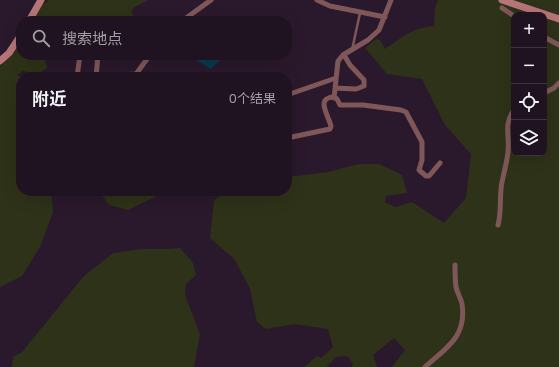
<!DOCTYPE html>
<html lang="zh">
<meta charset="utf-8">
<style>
body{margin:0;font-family:Poppins,"Noto Sans SC",sans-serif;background:#2d202e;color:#f1f3f6}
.controls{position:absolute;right:12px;top:12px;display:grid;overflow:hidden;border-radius:8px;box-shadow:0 4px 16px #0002}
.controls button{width:36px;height:36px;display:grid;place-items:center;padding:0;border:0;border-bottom:1px solid #3d323f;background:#201321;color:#f1f3f6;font:20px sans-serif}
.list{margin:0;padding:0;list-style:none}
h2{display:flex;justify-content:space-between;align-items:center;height:52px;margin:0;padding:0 16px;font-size:17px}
h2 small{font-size:13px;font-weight:400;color:#a29ea5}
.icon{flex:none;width:22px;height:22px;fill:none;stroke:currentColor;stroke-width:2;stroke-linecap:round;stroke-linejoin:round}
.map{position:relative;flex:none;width:559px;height:367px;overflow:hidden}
.search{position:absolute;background:#201321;box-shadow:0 4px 16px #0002;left:16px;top:16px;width:276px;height:44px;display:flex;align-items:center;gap:10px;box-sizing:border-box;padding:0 14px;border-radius:16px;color:#a29ea5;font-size:15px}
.panel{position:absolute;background:#201321;box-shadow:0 4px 16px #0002;left:16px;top:72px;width:276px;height:124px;border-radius:16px}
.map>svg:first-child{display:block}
.green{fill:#2d3218;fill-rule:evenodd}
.water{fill:#0a394f}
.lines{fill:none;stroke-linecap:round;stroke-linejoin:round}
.lane{stroke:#805758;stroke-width:2.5}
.street{stroke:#805758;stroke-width:5}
.secondary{stroke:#b67577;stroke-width:7}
</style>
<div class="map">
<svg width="559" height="367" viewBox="0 0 559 367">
<rect width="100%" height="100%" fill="#2a192c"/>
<path class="green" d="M49,0H148L135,7L131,11L137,21H32L42,5Z
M438,0H559V367H392L405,350L394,338L373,355L377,367H352L353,364L347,356L336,357L327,367H304L317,356L321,358L333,347L328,329L294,324L266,329L257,322L250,289L235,260L210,238L214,200L228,191H287V177L328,172L358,164H379L402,175L407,193L386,196L385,202L395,207L412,202L444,223L466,198L471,154L445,125L422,79L387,74L365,48L376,39L380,40L385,49C403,37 411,28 434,26L435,8ZM514,15H544V153H514Z
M21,41V55H44L47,68L38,74L23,71L17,75L21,77V191H51L53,212L40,247L22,276L0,287V66L14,53Z
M99,191H163L161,194L128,210L109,205Z
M180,248L193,263L196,275L186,284L185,295L200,334L194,367H12L13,357L22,352L83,277L113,253L141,249H167Z"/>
<path class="water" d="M187,55H225L211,69Z"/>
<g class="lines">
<path class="lane" d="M352,50L360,13"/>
<path class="street" d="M317,0L330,6L385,17
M502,8L514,16
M182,21L211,0
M544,37L559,45
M136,74L150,55
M77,77L80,55
M96,77L98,55
M116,77L118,75L136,74L140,77
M335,88L356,89L364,86V80L350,65L344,55
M544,93L554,88L559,83
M287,95L336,78
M334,98L338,61L343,55L368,40L379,30L391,0
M287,138L330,129L331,126C329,119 324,110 324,104C324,98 333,95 337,99C338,101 339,103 340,105H363L401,110L406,112L422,142V160L419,170L426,176H429L440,163
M498,225C502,211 499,196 502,182C504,172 507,162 508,152C510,136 503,125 514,110
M425,367C446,348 467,337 462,304C461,298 457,293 456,287C455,280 455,272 455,265"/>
<path class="secondary" d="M502,0L559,19
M29,21L41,0
M0,61L9,53L21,35"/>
</g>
</svg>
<div class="controls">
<button>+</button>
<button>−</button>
<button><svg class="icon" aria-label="locate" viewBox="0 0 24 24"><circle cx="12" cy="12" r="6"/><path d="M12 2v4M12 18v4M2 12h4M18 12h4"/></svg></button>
<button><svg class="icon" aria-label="layers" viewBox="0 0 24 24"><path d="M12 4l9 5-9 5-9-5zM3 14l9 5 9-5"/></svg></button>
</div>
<div class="search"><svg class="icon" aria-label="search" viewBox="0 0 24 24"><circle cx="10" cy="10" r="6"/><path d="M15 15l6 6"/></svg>搜索地点</div>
<section class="panel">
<h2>附近<small>0个结果</small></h2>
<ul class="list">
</ul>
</section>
</div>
